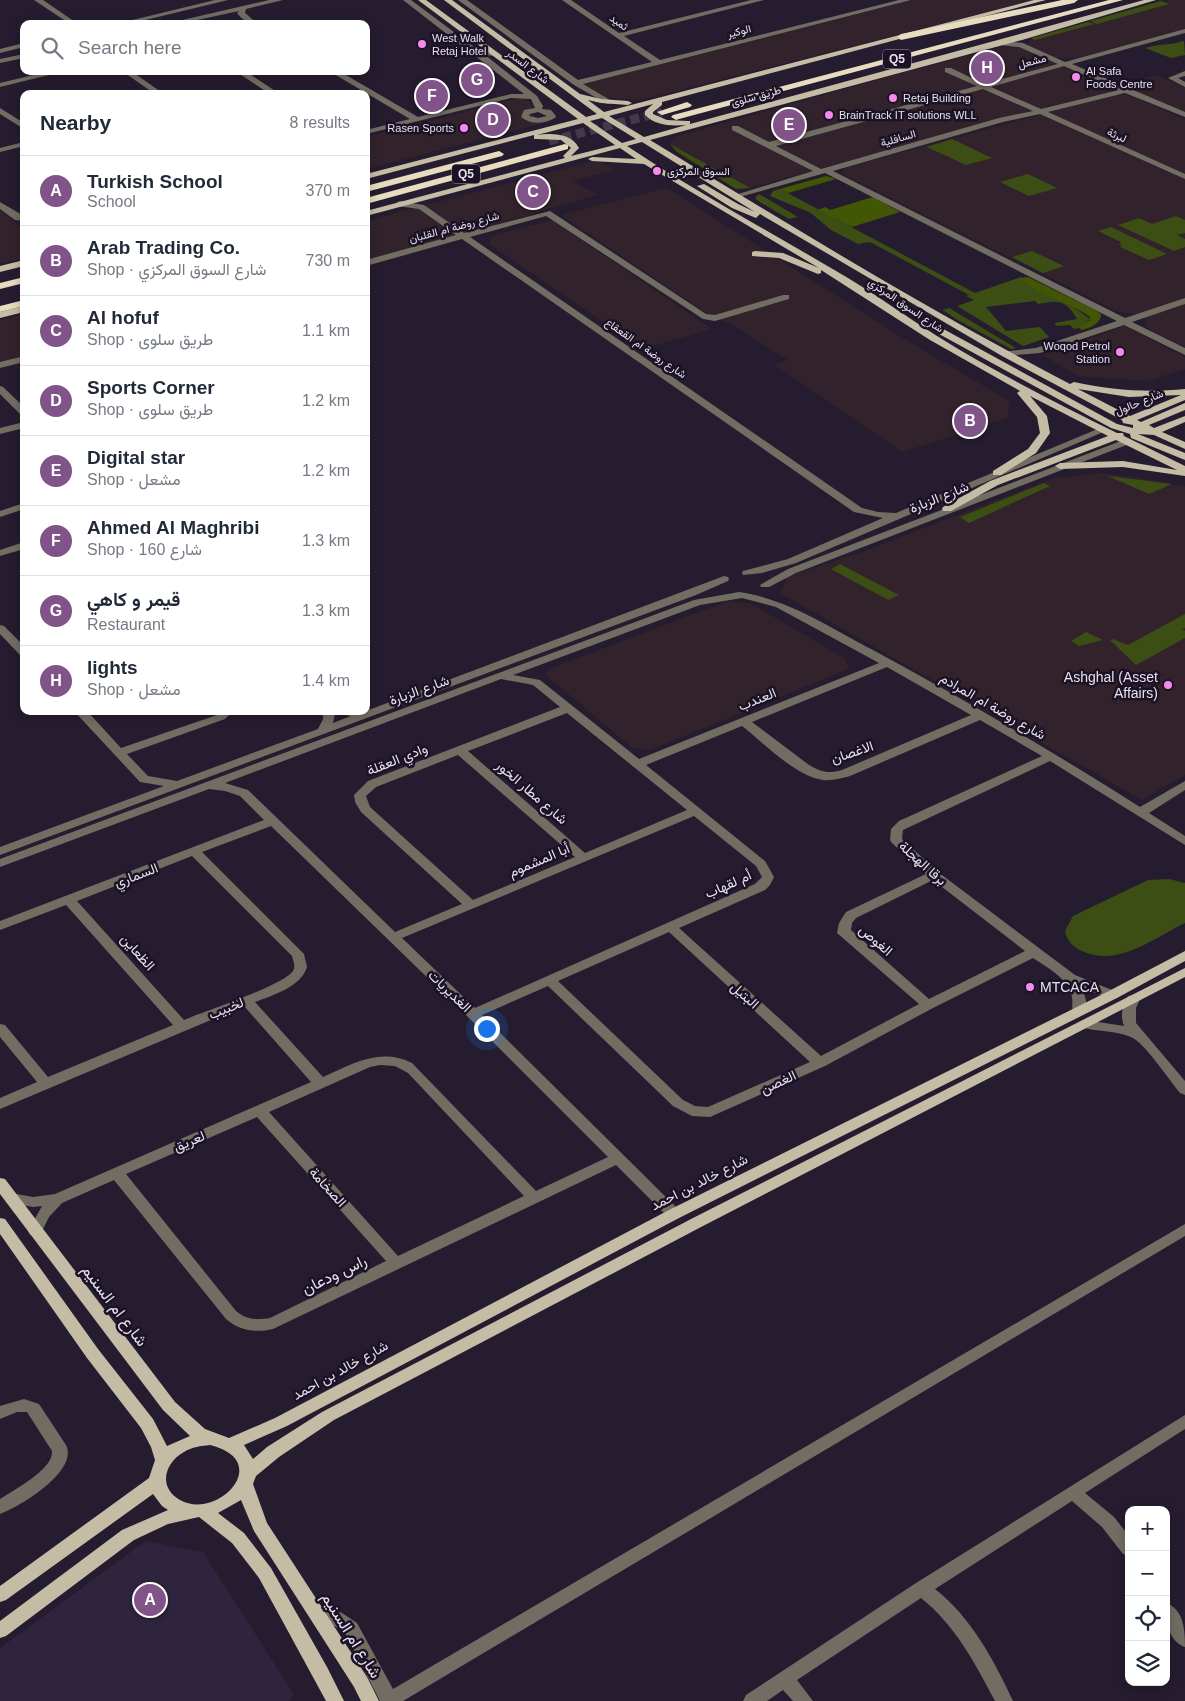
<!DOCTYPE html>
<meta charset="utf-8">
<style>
body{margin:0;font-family:Helvetica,Vazirmatn,sans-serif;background:#f6f6f7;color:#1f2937}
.controls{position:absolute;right:15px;bottom:15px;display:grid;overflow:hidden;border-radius:10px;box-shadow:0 2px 12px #0003}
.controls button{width:45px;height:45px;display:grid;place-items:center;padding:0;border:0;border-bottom:1px solid #e0e1e3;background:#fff;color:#1f2937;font:25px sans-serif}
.you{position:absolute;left:486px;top:1028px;width:18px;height:18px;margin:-12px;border:4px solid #fff;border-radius:50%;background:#1a73e8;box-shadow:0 0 0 8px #1a73e833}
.badge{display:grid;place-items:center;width:32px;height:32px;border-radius:50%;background:#805488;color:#fff;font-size:16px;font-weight:700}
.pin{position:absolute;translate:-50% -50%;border:2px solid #fff;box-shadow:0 1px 5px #0006}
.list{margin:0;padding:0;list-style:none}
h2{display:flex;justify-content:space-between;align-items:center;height:65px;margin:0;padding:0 20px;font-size:21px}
h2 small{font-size:16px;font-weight:400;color:#747a83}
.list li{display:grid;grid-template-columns:32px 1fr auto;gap:15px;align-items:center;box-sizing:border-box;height:70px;padding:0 20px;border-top:1px solid #e0e1e3}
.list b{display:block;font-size:19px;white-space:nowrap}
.list p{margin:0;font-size:16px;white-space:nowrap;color:#747a83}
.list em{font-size:16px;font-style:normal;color:#747a83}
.icon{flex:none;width:28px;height:28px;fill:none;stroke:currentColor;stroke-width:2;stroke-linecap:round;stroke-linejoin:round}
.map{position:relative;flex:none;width:1185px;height:1701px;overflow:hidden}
.search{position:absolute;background:#fff;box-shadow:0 2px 12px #0003;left:20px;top:20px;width:350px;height:55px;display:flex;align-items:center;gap:12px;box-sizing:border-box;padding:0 18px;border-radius:10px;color:#747a83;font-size:19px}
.panel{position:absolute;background:#fff;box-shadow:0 2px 12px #0003;left:20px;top:90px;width:350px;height:625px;border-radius:10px}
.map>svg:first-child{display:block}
.commercial{fill:#32222c}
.built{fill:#2f243d}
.green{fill:#3d4e15}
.forest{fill:#425706}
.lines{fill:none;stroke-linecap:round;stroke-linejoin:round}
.highway-tunnel{stroke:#423a4c;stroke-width:9;stroke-dasharray:9 5;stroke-linecap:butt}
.minor{fill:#726d63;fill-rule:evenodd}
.major{fill:#c5bca6;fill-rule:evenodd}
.highway{fill:#e7dbc0;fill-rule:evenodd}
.poi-dot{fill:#f788ec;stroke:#1b1325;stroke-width:2}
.labels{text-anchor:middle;stroke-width:5;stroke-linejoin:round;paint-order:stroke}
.far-street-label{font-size:11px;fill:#e7e1ef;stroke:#1b1325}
.far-poi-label{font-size:11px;fill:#e7e1ef;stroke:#1b1325;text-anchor:start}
.shield{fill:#1b1325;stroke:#aaa3b2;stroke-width:1}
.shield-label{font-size:12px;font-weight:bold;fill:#e7e1ef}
.street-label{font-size:14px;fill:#e7e1ef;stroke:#1b1325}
.poi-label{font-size:14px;fill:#e7e1ef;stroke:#1b1325;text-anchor:end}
.near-street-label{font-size:16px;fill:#e7e1ef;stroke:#1b1325}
</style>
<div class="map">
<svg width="1185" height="1701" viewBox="0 0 1185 1701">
<rect width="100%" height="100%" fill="#251c2f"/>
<path class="commercial" d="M912,0H1035L641,100L606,98L582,84Z
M1172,0H1185V29L1079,59L1057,58L1027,45L1032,39Z
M1001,47H1020L1121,90L1044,111L1038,109L750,188L670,144L674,137L887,77Z
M1156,75L1185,87V115L1117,86Z
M1113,95H1128L1185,119V303L1143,317L1136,314L1119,312L842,174L844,168Z
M523,97L533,104L529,114L544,123L366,169V137Z
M597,160L615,170L573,181L598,195L366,261V221Z
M667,188L903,338L1009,401L1008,418L902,452L775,365L788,360L734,326L706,313L561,215Z
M0,210L19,225L24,224V258L0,264Z
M552,220L712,329L642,349L489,244L491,236Z
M1185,304V347L1147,328L1144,317Z
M24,314V355L0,362V320Z
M1125,326L1185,357V369L1147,381L1078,376L1042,355Z
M1100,473L1141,478L1185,487V775L1142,800L780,593L787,577L859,553L1051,479Z
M725,602L750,603L846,659L849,669L650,750L632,748L545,674L554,667Z"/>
<path class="built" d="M146,1541L203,1552L293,1693L289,1701H0V1648Z"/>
<path class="green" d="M1161,1L1169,4L1097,24L1090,21Z
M1088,22L1094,24L1035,40L1031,38Z
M1184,41L1185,55L1171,58L1145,48C1158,44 1171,45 1184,41Z
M952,139L992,158L966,165L927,147Z
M670,144L743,184L750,188L736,189L677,152Z
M1028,174L1057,188L1029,196L1000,182Z
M780,189L975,293L1021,277L1072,303H1068L1090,319L1080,328L1074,329L1070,325L1057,326L1054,323L1077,319C1064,296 1055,302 1038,304L1035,301L986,307L1006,331L1040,327L1049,337L1023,346L957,306L974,300L966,296L969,295L870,242L858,244L831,230L811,213L770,196L773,191Z
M759,194L798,217L789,219L758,201L755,198Z
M1176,216L1185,220V233L1177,235L1185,239V247L1174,251L1118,225L1139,218L1152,224Z
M1111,227L1167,254L1149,260L1120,247L1122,246L1119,244L1121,242L1098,231Z
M1032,251L1064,266L1043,273L1012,257Z
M949,308L1016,348L1011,349L956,319L943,310Z
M1108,476L1172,484L1149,494Z
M1044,483L1050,486L969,523L960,517Z
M840,564L899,595L888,600L831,569Z
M1185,614V628L1182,629L1185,631V638L1136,665L1110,640L1113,639L1128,645Z
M1086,632L1103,640L1079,646L1071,641Z
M1169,879L1185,883V923C1154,938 1117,968 1082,951C1073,947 1067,941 1065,931L1073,916L1148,880Z"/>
<path class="forest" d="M826,176L836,179L788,193L780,189Z
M873,197L900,212L852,227L818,210L825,207L830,210Z
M1025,277L1030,278L1095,310L1101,314C1101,324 1090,328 1081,330L1080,327L1090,320V317C1068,301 1041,296 1020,279Z"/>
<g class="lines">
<path class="highway-tunnel" d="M549,141L662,112"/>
<path class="minor" d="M34,0H43L78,24H70Z
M215,0H228L129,24H116Z
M269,0H283L246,9L245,13L258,24C249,24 243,21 237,13L239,11L179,24H165Z
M403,0H411L478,50L496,52V56L485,55L537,96L543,106L542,109L551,110L556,116L555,118C544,124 531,125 521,117L524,110L535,108L531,99L511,98L366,134V130L410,119L329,71H339L418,117L511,94H524ZM538,112L547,116L538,118L529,116L530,114Z
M458,0H467L578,80L652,62L562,0H571L619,33L751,0H764L624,36L660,60L899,0H911L583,84L610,100V104H607L574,85Z
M1185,29V33L1072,64L1185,112V117L1125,93L1048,112L1185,174V179L1040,114L1003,122L833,171L1125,318L1185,298V304L1132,322L1185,348V355L1124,325L1040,353L1002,356V352L1036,348L1117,321L825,173L736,198L732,196L813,171L732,130V126H738L769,142L977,86L945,72V68H951L984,84L1058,64L1019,47L999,45L998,43L1002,41L1023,43L1065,62ZM1064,66L1119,90L1041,109L991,87ZM983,89L1033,111L999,118L821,169L776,146Z
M24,43V47L0,53V49Z
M24,54V58L0,63V59Z
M50,71H65L0,87V83Z
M122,71H131L164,94H155Z
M235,71H245L280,94H270Z
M1185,71V76L1178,78L1185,82V87L1168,78Z
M0,108L24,123V129L0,114Z
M24,142V146L0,152V148Z
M400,201L424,205L464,233L550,211L706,314L715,315L783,295H789V299L715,321L703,319L546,216L470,237L862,508L878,512L896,513L1100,428H1106L1108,430L796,563L762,573L743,575L742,573L743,571L788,559L883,518L854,512L462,239L366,266V260L456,235L419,209L397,206V202Z
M0,202L24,216V221L15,220L0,209Z
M24,356V362L0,368V362Z
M0,386L3,387L24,407V416L21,415L0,394Z
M24,422V428L0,434V428Z
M1126,439L1129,440V444L796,573L769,587H761L760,585L788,569Z
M24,503V509L0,517V511Z
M24,542V549L0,556V550Z
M724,576L728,577L729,579L728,581L696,595L0,855V847L164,786L140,782L74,711H87L121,748L217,715L220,711H233L225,719L127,754L148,776L177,781L318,729L323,719V711H366ZM335,713L351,716L333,723Z
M739,592C788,599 829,627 873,650C964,699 1053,752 1140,807L1185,781V790L1149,813L1185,836V845L1050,761L903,830L902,839L938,872L1075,975L1117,992L1119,995L1117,998H1107L1081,987C1085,995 1089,1005 1084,1013H1074C1071,1008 1073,1003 1072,997C1068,978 1048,968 1033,958L933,1008L825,1066L710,1117L692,1116L673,1106L548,986L482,1015L679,1210L681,1214L679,1218L674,1219L669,1218L616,1165L273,1329C255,1333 240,1331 226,1319L114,1180L62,1203L49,1217L40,1235L35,1236L30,1235L28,1231L42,1206L33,1207L6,1202L4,1198L6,1194L11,1193L33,1197L55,1194L311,1082L244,1006L0,1109V1098L37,1082L0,1037V1024L5,1025L48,1077L173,1025L66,905L0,930V921L264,820L240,796L225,791L209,789L0,867V859L694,600ZM742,598L776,607L879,663L639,759L540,680L513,675L700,605ZM887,667L971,715L842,770C828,774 821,772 809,765L752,722ZM501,679L533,685L560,707L368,781L354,795L355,802L361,812L462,904L395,932L248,790L225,783ZM567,713L687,810L585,853L468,751ZM980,720L1042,756L899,821L891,829L890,840L892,843L926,874L846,912L839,923L837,933L919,1004L821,1056L679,928L765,890L770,885L774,877L765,861L646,765L742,726C764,743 795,776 823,780C832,781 842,778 850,776ZM458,755L575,857L473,900L370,807L366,796L376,787ZM694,816L756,866L762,877L755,884L475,1008L402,938ZM271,826L468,1017L608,1157L536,1191L412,1063C380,1047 352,1064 323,1077L255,1002C273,995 301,987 307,967L304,954L202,852ZM192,856L292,956C293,961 296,966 293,971C284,985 203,1012 184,1020L77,901ZM933,880L1025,951L929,999L851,930L852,923L856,918ZM669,932L810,1062L708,1107L695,1106L683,1100L558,981ZM380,1065L395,1066L408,1073L524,1196L398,1256L269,1112L370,1067ZM257,1117L386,1261L270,1318C256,1320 247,1320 236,1311L126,1174Z
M0,625L4,626L24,646V656L20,655L0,634Z
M1133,995L1138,996L1140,999L1136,1008V1023L1185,1081V1095L1180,1093C1169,1080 1145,1043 1131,1037C1114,1030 1097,1032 1080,1027L1078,1024L1080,1021L1085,1020L1124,1026C1120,1015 1122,1006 1128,996Z
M1185,1224V1236L403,1701H380L345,1633L330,1623L310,1616L307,1611L310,1606L316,1604L342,1613L357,1623L393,1689Z
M24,1399L39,1404L66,1445C79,1471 20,1507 0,1514V1499C14,1490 54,1469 52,1451L27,1412H17L0,1419V1406Z
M1185,1415V1429L1085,1493L1114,1517L1129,1536V1556L1123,1554L1102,1527L1072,1501L935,1589C971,1617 994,1660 1013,1701H995C975,1663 955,1625 921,1598L797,1680L813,1701H793L783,1690L767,1701H743L746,1695L916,1583Z
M1166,1603C1184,1609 1185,1631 1185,1647C1167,1641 1166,1619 1166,1603Z"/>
<path class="major" d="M418,0H426L586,117L597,114L444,0H452L580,94L601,99L628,101L632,103L628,105L601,103L588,100L604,112L1034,0H1046L662,102V105L653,112V114L667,120L687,121H690V124L1144,0H1156L1022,40L650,140C788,224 926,309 1070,384L1074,382C1111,390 1147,393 1185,389V400L1137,420L1141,422L1185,403V410L1149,425L1154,428L1185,416V422L1162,432L1185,442V449L1154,435L1138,434L1185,453V460L1131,438L1130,434L1111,428L919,323V319H925L1117,424L1133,428V425L1123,423L1122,420L1002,356L760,214L756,218L732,208L697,186L704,184L738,204L755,212L642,142L627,146C699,194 774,234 848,278C878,296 907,317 937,336C995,372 1056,403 1117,433H1123L1124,436L1185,466V476L1123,467L1060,469L1055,466L1060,463L1123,461L1177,470L1116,440L998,485L951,511H943L942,509L943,507L990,481L1108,436L1030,396L1047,416L1050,433L1036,453L1001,475H993V471L1028,449L1040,433L1037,417L1017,393L1020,391L930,340L821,270V273L818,274L779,258L752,256V252L755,251L783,253L819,268L644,164L592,161L588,159L592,157L636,159L620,148L366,216V211L565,158L563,156L571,148L561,140L537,139H534V135L366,179V174L578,119ZM653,104L645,111V115C656,126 671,126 686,125L644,137L609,116ZM602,118L636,139L622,143L590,121ZM583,123L615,145L571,156L579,148C571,133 552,133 537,135ZM1078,389L1129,397L1181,395L1130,416Z
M24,260V266L0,272V266Z
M24,306V312L0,318V312Z
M1185,951V961L1117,998L679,1218L287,1426L244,1445L253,1459L267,1447L322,1412L693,1218L1185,968V977L703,1226L334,1420L279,1457L256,1476L253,1484L267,1523L367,1677L379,1701H361L354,1687L254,1531L241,1500L218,1513L244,1533L271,1568L327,1667L344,1701H326L259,1578L232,1543L199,1517L168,1524L134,1540L6,1636L0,1638V1621L122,1530L168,1510L162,1506L153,1494L6,1600L0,1602V1586L149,1478L155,1460L151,1447L141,1428L87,1358L0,1234V1218L5,1219L98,1349L153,1419L167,1446L190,1436L163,1410L0,1194V1178L5,1179L175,1402L205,1429L229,1438L275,1418L669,1210L1107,992ZM210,1445C275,1461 217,1521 180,1500C158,1488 164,1463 184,1452C192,1447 201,1446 210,1445Z"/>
<path class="highway" d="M1062,0H1078L1074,3L901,40L897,37L901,34Z
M1109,0H1123L679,119L676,120L671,117L673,115Z
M687,102L692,105L690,107L662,115L657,112Z
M565,144L568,145V149L366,204V198Z
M499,151L504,154L502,156L366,192V186Z
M24,277V283L0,289V283Z
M24,300V306L0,312V306Z"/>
</g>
<g class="poi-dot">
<circle cx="422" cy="44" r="5"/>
<circle cx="1076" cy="77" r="5"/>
<circle cx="893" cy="98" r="5"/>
<circle cx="829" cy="115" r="5"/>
<circle cx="464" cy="128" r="5"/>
<circle cx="657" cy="171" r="5"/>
<circle cx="1120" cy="352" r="5"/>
<circle cx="1168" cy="685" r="5"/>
<circle cx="1030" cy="987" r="5"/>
</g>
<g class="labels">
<g class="far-street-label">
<text transform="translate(619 22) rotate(34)" y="4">ثميد</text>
<text transform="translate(739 31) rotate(-14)" y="4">الوكير</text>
<text transform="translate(1032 61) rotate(-15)" y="4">مشعل</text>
<text transform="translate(528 66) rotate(37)" y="4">شارع السدر</text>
<text transform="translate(756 96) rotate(-15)" y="4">طريق سلوى</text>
<text transform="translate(1117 135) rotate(24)" y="4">لبرثة</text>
<text transform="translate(898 138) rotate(-16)" y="4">السافلية</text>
<text transform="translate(454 227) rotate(-15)" y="4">شارع روضة ام القلبان</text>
<text transform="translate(906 305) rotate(34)" y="4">شارع السوق المركزي</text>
<text transform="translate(646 348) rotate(35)" y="4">شارع روضة ام القعقاع</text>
<text transform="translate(1139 402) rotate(-22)" y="4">شارع حالول</text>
</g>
<g class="far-poi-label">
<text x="432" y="42">West Walk<tspan x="432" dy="13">Retaj Hotel</tspan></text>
<text x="1086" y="75">Al Safa<tspan x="1086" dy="13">Foods Centre</tspan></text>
<text x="903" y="102">Retaj Building</text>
<text x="839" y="119">BrainTrack IT solutions WLL</text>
<text x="454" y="132" text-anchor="end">Rasen Sports</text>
<text x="667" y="175">السوق المركزى</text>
<text x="1110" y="350" text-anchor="end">Woqod Petrol<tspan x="1110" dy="13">Station</tspan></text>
</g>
<g class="shield">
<rect x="883" y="49.5" width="28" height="19" rx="4"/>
<rect x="452" y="164.5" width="28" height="19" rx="4"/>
</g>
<g class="shield-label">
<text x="897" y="63">Q5</text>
<text x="466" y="178">Q5</text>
</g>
<g class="street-label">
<text transform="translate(939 497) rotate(-22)" y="5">شارع الزبارة</text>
<text transform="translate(419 690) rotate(-20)" y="5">شارع الزبارة</text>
<text transform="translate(757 699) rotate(-22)" y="5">العندب</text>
<text transform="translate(993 706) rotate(30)" y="5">شارع روضة ام المرادم</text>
<text transform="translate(852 752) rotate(-19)" y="5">الاغصان</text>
<text transform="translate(397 759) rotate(-22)" y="5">وادي العقلة</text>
<text transform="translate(532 792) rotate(41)" y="5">شارع مطار الخور</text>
<text transform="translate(539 860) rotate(-23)" y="5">أبا المشموم</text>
<text transform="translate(923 863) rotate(42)" y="5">برقا الهجلة</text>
<text transform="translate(136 875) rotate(-21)" y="5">السماري</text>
<text transform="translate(728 884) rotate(-24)" y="5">أم لقهاب</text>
<text transform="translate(876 940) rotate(41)" y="5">الغوص</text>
<text transform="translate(138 952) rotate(48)" y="5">الظعاين</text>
<text transform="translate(450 991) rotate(44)" y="5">الغديريات</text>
<text transform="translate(745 995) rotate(42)" y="5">البتيل</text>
<text transform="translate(226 1008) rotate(-22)" y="5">لخبيب</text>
<text transform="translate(778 1082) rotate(-25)" y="5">الغصن</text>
<text transform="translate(189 1141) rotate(-23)" y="5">لعريق</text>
<text transform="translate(699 1182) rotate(-27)" y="5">شارع خالد بن احمد</text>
<text transform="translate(328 1187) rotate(48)" y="5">الصخامة</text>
<text transform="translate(340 1370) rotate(-29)" y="5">شارع خالد بن احمد</text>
</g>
<g class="poi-label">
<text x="1158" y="682">Ashghal (Asset<tspan x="1158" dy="16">Affairs)</tspan></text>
<text x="1040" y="992" text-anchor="start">MTCACA</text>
</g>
<g class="near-street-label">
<text transform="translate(334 1274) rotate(-26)" y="6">راس ودعان</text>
<text transform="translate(115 1305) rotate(53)" y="6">شارع ام السنيم</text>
<text transform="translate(352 1635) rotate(58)" y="6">شارع ام السنيم</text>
</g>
</g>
</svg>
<div class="controls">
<button>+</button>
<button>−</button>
<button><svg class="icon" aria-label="locate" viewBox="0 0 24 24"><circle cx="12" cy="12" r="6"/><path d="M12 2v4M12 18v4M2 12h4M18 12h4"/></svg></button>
<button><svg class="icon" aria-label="layers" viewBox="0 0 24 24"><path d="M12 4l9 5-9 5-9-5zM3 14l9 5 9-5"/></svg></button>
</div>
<div class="you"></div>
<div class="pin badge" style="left:150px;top:1600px">A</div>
<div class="pin badge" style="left:970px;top:421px">B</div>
<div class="pin badge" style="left:533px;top:192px">C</div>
<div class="pin badge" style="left:493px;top:120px">D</div>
<div class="pin badge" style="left:789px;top:125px">E</div>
<div class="pin badge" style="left:432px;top:96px">F</div>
<div class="pin badge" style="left:477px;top:80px">G</div>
<div class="pin badge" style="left:987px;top:68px">H</div>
<div class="search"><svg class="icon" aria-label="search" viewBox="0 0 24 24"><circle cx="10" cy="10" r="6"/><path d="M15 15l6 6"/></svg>Search here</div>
<section class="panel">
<h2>Nearby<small>8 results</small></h2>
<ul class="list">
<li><span class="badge">A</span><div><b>Turkish School</b><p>School</p></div><em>370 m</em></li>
<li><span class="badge">B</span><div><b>Arab Trading Co.</b><p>Shop · شارع السوق المركزي</p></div><em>730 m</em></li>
<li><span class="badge">C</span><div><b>Al hofuf</b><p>Shop · طريق سلوى</p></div><em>1.1 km</em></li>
<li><span class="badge">D</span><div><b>Sports Corner</b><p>Shop · طريق سلوى</p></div><em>1.2 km</em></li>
<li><span class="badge">E</span><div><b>Digital star</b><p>Shop · مشعل</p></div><em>1.2 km</em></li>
<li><span class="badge">F</span><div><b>Ahmed Al Maghribi</b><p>Shop · شارع 160</p></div><em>1.3 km</em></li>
<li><span class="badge">G</span><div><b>قيمر و كاهي</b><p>Restaurant</p></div><em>1.3 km</em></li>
<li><span class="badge">H</span><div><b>lights</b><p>Shop · مشعل</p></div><em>1.4 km</em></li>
</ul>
</section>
</div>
